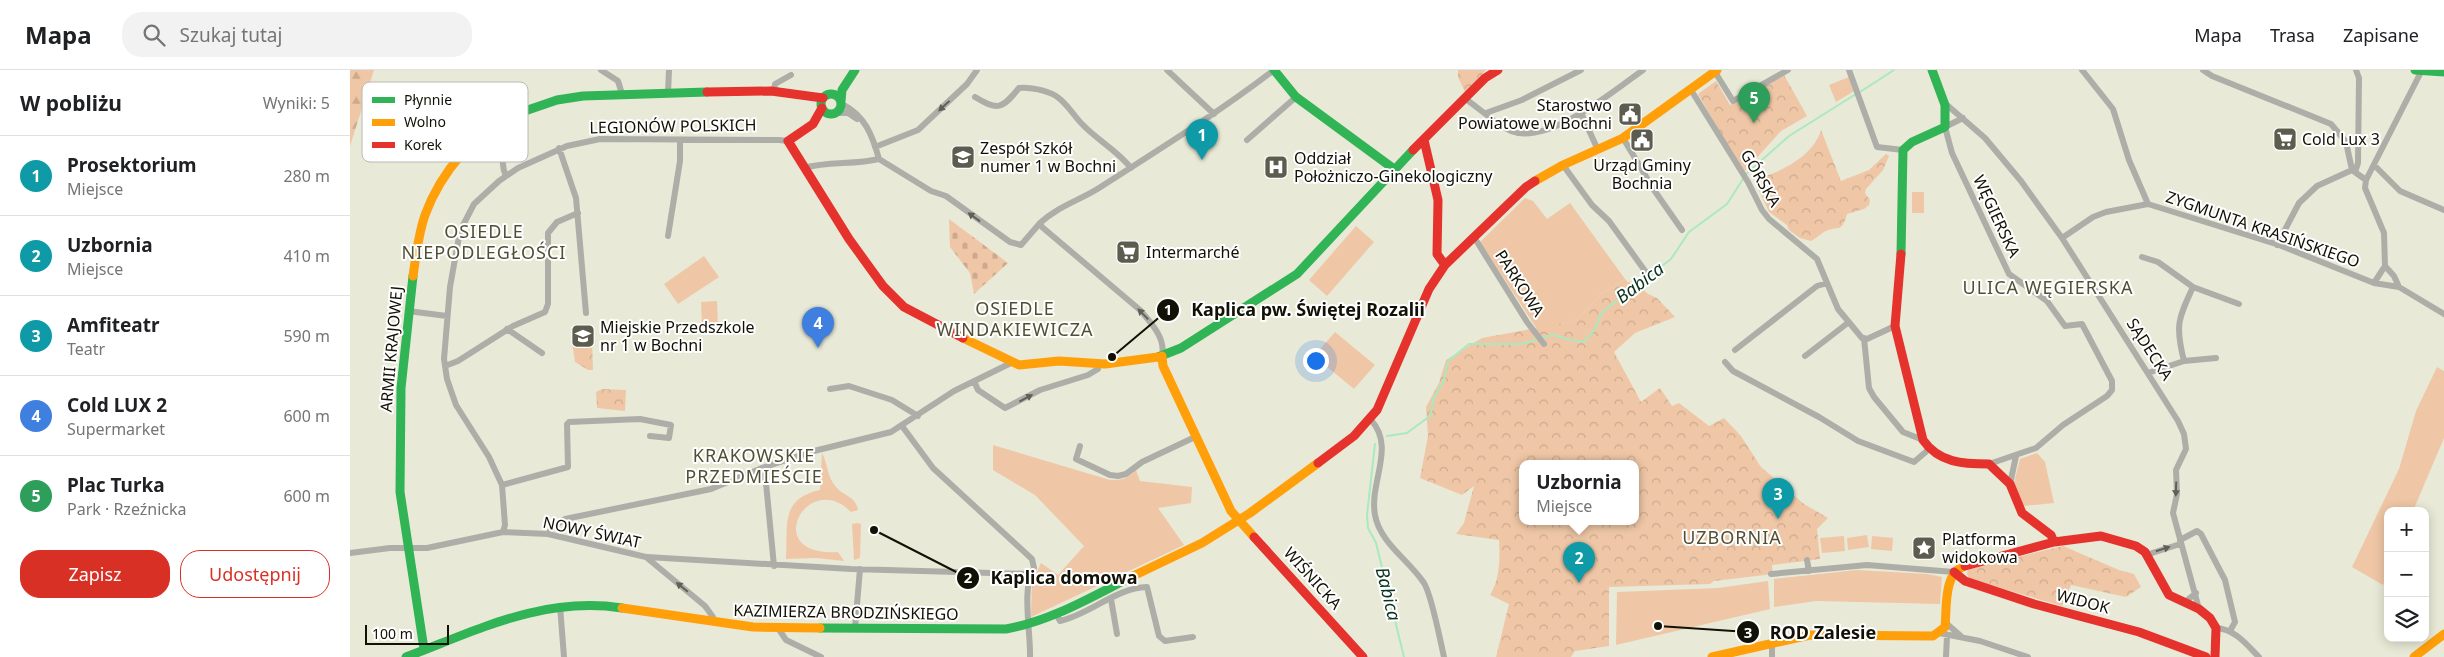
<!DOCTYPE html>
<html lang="pl">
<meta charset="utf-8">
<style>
body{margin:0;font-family:"Noto Sans",sans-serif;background:#f2f2f2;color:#202124}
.controls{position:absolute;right:15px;bottom:15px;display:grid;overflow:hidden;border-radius:10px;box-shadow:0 2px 12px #0003}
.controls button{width:45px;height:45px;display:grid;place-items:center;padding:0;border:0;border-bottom:1px solid #e0e0e0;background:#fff;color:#202124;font:25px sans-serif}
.scale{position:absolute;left:15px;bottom:12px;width:84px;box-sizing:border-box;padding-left:5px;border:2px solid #121106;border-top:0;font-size:14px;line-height:18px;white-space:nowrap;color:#121106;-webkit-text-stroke:4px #fff;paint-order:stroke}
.you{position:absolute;left:965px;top:290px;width:18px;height:18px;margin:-12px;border:4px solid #fff;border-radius:50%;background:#1a73e8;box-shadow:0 0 0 8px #1a73e833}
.badge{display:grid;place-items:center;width:32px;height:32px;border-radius:50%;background:#d93025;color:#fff;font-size:16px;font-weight:700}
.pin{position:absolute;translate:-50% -41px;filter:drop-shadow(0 1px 2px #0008)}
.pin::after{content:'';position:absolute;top:26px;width:18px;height:15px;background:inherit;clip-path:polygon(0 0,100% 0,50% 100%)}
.popup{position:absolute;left:1169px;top:390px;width:120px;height:65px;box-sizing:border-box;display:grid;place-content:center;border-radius:10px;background:#fff;filter:drop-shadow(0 1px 4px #0005);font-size:16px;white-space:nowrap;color:#757577}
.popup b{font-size:19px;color:#202124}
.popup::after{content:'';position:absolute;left:50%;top:100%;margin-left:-10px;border:10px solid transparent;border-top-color:#fff}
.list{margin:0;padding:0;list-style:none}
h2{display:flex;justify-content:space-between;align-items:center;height:65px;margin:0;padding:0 20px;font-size:21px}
h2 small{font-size:16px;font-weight:400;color:#757577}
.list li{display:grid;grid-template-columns:32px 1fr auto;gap:15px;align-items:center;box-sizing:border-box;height:80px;padding:0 20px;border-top:1px solid #e0e0e0}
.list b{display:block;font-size:19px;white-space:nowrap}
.list p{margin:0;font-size:16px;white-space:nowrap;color:#757577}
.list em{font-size:16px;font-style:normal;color:#757577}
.actions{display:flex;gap:10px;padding:15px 20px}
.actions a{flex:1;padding:11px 0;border:1px solid #d93025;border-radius:20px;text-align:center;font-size:18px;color:#d93025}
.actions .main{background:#d93025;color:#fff}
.icon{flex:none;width:28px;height:28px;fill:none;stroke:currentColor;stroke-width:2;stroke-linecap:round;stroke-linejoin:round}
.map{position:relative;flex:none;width:2094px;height:587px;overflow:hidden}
header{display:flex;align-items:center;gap:30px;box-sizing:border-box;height:70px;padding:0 25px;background:#fff;border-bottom:1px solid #e0e0e0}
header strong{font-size:24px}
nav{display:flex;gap:28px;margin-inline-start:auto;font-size:18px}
.search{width:350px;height:45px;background:#f2f2f2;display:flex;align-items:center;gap:12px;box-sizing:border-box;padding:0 18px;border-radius:20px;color:#757577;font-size:19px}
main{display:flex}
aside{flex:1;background:#fff}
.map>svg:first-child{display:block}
.green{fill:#efc7a6}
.forest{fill:url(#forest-firs)}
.cemetery{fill:url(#cemetery-stones)}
.park{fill:url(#park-crowns);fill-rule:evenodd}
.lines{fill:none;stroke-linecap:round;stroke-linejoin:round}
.stream{stroke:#a9e9c0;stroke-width:2}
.street{stroke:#adaea8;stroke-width:6}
.fast{stroke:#30b455;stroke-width:9}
.slow{stroke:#ff9f0a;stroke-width:9}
.jam{stroke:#e5322d;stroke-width:9}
.oneway{fill:#606057}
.labels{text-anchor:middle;stroke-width:4;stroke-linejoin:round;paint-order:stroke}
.poi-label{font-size:16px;fill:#121106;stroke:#fff;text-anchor:start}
.street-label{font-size:16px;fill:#121106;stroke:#fff}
.neighbourhood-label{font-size:18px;letter-spacing:1px;fill:#514f34;stroke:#fff}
.water-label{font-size:18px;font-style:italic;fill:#093320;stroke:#fff}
.key{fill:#fff;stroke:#b8b8b4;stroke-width:1}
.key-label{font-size:14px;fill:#121106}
.leader{fill:none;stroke:#121106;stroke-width:2}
.callout-dot{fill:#121106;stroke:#fff;stroke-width:2}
.mark-label{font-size:15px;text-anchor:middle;font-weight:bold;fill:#fff}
.callout-label{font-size:18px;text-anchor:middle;font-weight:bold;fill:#121106;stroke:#fff;stroke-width:4;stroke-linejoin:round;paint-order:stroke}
</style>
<header>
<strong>Mapa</strong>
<div class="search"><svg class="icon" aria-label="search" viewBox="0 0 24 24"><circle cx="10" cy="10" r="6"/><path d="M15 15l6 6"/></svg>Szukaj tutaj</div>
<nav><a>Mapa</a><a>Trasa</a><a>Zapisane</a></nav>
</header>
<main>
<aside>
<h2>W pobliżu<small>Wyniki: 5</small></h2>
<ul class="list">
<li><span class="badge" style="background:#0f9aa8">1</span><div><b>Prosektorium</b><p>Miejsce</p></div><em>280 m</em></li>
<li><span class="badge" style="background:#0f9aa8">2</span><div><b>Uzbornia</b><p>Miejsce</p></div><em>410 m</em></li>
<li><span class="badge" style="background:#0f9aa8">3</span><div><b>Amfiteatr</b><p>Teatr</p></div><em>590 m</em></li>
<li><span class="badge" style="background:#3f7fe0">4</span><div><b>Cold LUX 2</b><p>Supermarket</p></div><em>600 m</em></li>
<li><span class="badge" style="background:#2e9e5b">5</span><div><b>Plac Turka</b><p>Park · Rzeźnicka</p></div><em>600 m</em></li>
</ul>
<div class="actions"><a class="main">Zapisz</a><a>Udostępnij</a></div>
</aside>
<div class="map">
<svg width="2094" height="587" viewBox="0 0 2094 587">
<defs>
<pattern id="forest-firs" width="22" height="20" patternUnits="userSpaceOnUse" patternTransform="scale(1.25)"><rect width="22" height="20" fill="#efc7a6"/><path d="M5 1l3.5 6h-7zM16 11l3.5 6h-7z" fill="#ccaa8d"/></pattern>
<pattern id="cemetery-stones" width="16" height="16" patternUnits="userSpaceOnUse" patternTransform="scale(1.25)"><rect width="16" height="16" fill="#efc7a6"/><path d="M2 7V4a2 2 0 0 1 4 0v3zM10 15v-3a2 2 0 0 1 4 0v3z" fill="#ccaa8d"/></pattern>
<pattern id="park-crowns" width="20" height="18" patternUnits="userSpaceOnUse" patternTransform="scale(1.25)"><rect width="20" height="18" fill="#efc7a6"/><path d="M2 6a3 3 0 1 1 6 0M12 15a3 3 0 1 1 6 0" fill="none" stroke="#ccaa8d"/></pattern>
</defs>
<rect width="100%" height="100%" fill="#e9e9d7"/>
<path class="green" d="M1499,7L1504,21L1486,32L1479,15Z
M1562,122H1574V143H1562Z
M1175,128L1183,131L1197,149L1220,133L1275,209L1250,225L1229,247L1220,252L1187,259L1130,172Z
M1006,156L1024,172L977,226L959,210Z
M354,186L369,207L328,234L314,214Z
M367,231L368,257L352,258L351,232Z
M985,262L1025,295L1004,319L964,286Z
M2087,297L2094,301V368L2063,441H2038V503L2033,515L2002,497L2049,399L2066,341Z
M643,375L760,410C772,410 778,409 786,400L790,411L842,417L841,433L808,438L834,475L681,547L682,506L686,504L691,493L708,505L734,476L685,425L643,400Z
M472,383C478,394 477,407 486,417C493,426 506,426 508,440L501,442C458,398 409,487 488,482L494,491L466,488L436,489C438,454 430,429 470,420Z
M1687,383L1695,392L1704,433L1673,436L1664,413L1670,389Z
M507,453L511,454L510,488L504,490L502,454Z
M1517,465L1519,477L1498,480L1497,468Z
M1494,466L1495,481L1472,483L1470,468Z
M1522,466L1543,468L1542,481L1521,479Z
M1507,500L1577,504L1592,507L1590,534L1466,531L1424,537V509Z
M1418,511L1420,539L1266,575L1267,522L1368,518Z"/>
<path class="forest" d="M0,0H24L0,76Z"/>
<path class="cemetery" d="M599,149L658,193L624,224L620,203L600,177Z"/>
<path class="park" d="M1108,0H1136L1115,22L1108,7Z
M1434,5L1457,46L1431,61L1395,101H1392L1348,24L1366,11L1380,35Z
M1471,60L1491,111L1519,100L1536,84L1539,86L1533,100L1516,119L1515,123L1520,130L1519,135L1514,139L1497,144C1491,165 1489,154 1474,162C1470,164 1466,169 1461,171L1450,168L1439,160L1437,155L1419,142L1404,110C1429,103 1463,87 1471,60Z
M1275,209L1278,212L1286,213L1298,224L1307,228L1325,247L1285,263L1264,282L1291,332L1310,318L1322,336L1329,333L1359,356L1374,348L1391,366L1411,397L1454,434L1478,448L1467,459L1470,489L1422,495L1423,504L1364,511L1360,514L1259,517V576L1225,581L1221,587H1146L1159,534L1140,525C1150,509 1150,489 1149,470L1106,464L1114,453L1124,416L1112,425L1070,408L1078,366L1076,337L1089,313L1096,290L1132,268L1220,252L1229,247L1250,225ZM1173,394H1285V452H1173Z
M222,272H242L243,300H238L225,292Z
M252,319L276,320L275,341L247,338L246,322Z
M1713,476L1769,500L1784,504L1791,517L1776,527L1721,515L1712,536L1623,510L1619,508L1617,504L1618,499Z"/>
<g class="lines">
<path class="stream" d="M1510,22L1544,0
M1395,105L1439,66L1506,24
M1193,267C1208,261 1219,274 1235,271L1245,259L1252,242L1321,189L1339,162L1377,134L1393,109
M1037,366L1057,363L1080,346L1084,327L1094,310L1098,291L1119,274H1171L1188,269
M1025,374L1017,445L1018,458L1026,473L1054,587"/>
<path class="street" d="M251,0L268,11L272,24
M817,0L864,44
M1499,0L1527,77L1553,80
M1732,0L1763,39L1779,90L1798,134
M1853,0L1862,6L1981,54L1996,72L2002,100L2016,110
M1365,2L1383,31L1438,0
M1341,20L1398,112L1412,140L1419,149L1467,189L1488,239L1512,268L1517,269L1545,256
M424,22L425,14L441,5
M318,23L319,0
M625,27C648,41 652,39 669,18C680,17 696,20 706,26C717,33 723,45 732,54C747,70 767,80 781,98
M1114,28C1128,37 1147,55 1161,61C1198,76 1265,20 1293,0
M492,34C515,46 522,64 529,89L581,121L596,126L660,172L671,175L690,153
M1597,35L1635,68L1671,111L1712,168L1828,351L1834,364L1836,379L1826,400L1827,424L1823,443L1849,539
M488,43H498L507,49
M1136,43L1172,30L1231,0
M1231,43L1248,80
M19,44L101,75L113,84
M1613,48L1595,57L1602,83L1659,204L1697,231L1715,256L1732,254L1762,311V320L1757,326L1713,355L1686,378L1639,394
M150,53C161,70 147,88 156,106
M1273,68L1304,120L1332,160
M897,70L946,27
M525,77L568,60L617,14L627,0
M209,78L226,128L236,243
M1213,95L1242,135L1259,151L1298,205
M2024,95L2050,121L2094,140
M454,98C478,91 504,95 529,89
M2005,102L2008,93L2009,8L2006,0
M318,166L330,91V70
M1124,167L1177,252L1194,274
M1712,168L1743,147L1756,142L1798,134L1929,175L2024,213L2049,217L2094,244
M1927,175L1949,133L1967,116L2002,100
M1792,187L1808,192L1843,217L1889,234
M2035,196L2034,163L2015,118L2016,110L2071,2
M2024,213L2035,196L2044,206L2049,217
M58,241L97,246
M157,259L192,283
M1514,268L1519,318L1524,327L1553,362L1573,370
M1385,280L1467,216L1477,213
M812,286C816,268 801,253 790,240L692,157L690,153C707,137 730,130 749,118C808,80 868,43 924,0
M1455,286L1499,252
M1834,291C1825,256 1828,249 1843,217
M1375,292L1383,301L1469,347L1508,371L1564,392L1578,380
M95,296L108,291L163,256L195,242L198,234V163L207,152L228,143
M1798,303L1834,291L1866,288
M624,311L628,320L655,338L690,320L738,305L748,299L749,294
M480,319L499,316L542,330L568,346
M1021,350C1046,377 1019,412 1025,445C1030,473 1059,490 1074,513C1082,526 1090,570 1094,587
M552,356L583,398L682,489L684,498C671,516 681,565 680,587
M730,376L726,389L760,405L768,406L776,404L792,392L845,367
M412,398L416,413L424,496
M1660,414L1666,386
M152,415L218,397L217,354L219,352L290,349L321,355L319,368L300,366
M153,462L155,455L152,415L139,387L106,335L97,309L94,289L100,217L110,161L124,134L149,111L168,98L217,76L250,69L429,70L438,71
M198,464L203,457L215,449L361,419L412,398L464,381L541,362L604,321L661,293
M1830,470L1847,461L1851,464L1875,510L1885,552L1880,561
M0,483L40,478H77L153,462L198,464L296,487L355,536L363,547L362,552
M1796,485L1830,474
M297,487L501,499L680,504
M1457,490L1459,501
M1421,504L1517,495L1604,502
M761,529L767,564
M1835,532L1846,523
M210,536L214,587
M706,544L710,551C740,544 766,518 797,517L809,566L815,571L843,567
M1596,553L1612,567
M428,558L436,570L471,587
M505,558L510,499
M1866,558C1885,559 1897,575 1909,587
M1589,563L1630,571L1678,587
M1422,587V573
M1596,587L1597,566"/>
<path class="fast" d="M924,0L946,27L1044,99
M2065,0L2094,2
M471 34a10 10 0 1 1 20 0a10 10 0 1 1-20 0Z
M491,31L492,20L505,0
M169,43L207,30L233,26L357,22
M1551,184L1553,80L1562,72L1595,57V35L1582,0
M63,206L51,318L50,422L74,579
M808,287L831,278L947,204L1063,80
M470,558L656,559C701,551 741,527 781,507
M56,587C128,560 193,526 272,538"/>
<path class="slow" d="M1185,111L1213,95L1273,68L1367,0
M63,206C66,186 68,165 75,145C90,104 126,58 169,43
M613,268L669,295L709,291L755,294L808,287
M812,286L813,296L881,441L904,467
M781,507L852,473L900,443L968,393
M272,538L403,557L470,558
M1362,587L1460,565L1583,566L1595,557C1597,539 1593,502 1615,496
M2064,587L2094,564"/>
<path class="jam" d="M357,22L421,21L473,28
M472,38L463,54L438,71L499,169L533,216L554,237L613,268
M1074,70L1088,130L1087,184L1095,195
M1063,80L1135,8L1148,0
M1551,184L1545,256L1573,370C1589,393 1613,394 1639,394L1660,414L1672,443L1701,465L1704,472
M968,393L1004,366L1027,340L1079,219L1095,195L1176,117L1185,111
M904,467L1013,587
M1615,496L1704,472L1751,466L1786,476L1795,482L1819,525L1849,539L1860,548L1866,558L1865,587
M1604,502L1615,511L1684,534L1789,562L1856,587"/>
</g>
<defs><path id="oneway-solid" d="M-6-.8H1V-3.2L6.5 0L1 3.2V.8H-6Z" transform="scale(1.25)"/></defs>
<g class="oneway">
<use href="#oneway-solid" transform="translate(594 36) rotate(137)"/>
<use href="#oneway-solid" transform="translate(624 147) rotate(-144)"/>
<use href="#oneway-solid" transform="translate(793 244) rotate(-134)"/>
<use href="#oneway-solid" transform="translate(676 328) rotate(-28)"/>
<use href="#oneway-solid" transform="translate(1826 419) rotate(92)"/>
<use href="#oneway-solid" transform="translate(1813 479) rotate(-17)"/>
<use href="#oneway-solid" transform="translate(332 517) rotate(-141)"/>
</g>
<defs>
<g id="civic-square" transform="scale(1.25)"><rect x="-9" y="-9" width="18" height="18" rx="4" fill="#5d5d4f" stroke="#fff"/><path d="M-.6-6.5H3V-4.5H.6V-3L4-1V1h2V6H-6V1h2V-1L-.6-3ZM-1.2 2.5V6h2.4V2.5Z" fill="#fff"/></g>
<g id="supermarket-square" transform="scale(1.25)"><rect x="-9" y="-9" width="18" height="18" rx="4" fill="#5d5d4f" stroke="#fff"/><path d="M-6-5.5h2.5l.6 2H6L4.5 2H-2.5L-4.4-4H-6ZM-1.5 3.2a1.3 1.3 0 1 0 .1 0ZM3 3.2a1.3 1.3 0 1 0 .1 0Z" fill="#fff"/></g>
<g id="school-square" transform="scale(1.25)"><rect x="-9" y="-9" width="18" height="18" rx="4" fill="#5d5d4f" stroke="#fff"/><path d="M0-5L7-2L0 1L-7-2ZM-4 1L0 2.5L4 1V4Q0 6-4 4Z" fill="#fff"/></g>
<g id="hospital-square" transform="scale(1.25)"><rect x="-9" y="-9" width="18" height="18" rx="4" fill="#5d5d4f" stroke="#fff"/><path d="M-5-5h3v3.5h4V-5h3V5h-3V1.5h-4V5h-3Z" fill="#fff"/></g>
<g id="sight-square" transform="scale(1.25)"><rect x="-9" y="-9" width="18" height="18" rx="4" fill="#5d5d4f" stroke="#fff"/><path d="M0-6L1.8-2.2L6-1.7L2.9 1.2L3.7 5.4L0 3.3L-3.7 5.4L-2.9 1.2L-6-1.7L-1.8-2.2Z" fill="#fff"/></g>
</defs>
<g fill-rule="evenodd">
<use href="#civic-square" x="1280" y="44"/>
<use href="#supermarket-square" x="1935" y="69"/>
<use href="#civic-square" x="1292" y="70"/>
<use href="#school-square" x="613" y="87"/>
<use href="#hospital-square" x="926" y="97"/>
<use href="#supermarket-square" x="778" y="182"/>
<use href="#school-square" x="233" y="266"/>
<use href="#sight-square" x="1574" y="478"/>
</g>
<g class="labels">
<g class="poi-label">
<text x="1262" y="41" text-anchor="end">Starostwo<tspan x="1262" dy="18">Powiatowe w Bochni</tspan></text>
<text x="1952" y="75">Cold Lux 3</text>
<text x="630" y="84">Zespół Szkół<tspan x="630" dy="18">numer 1 w Bochni</tspan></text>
<text x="944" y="94">Oddział<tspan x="944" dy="18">Położniczo-Ginekologiczny</tspan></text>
<text x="1292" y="101" text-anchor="middle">Urząd Gminy<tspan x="1292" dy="18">Bochnia</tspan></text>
<text x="796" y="188">Intermarché</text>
<text x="250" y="263">Miejskie Przedszkole<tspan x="250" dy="18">nr 1 w Bochni</tspan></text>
<text x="1592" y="475">Platforma<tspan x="1592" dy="18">widokowa</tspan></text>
</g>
<g class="street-label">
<text transform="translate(323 56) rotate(-1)" y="6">LEGIONÓW POLSKICH</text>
<text transform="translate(1411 108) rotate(60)" y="6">GÓRSKA</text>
<text transform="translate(1647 146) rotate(65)" y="6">WĘGIERSKA</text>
<text transform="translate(1913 159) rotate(19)" y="6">ZYGMUNTA KRASIŃSKIEGO</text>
<text transform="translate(1170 213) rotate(57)" y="6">PARKOWA</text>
<text transform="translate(41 279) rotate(-85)" y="6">ARMII KRAJOWEJ</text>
<text transform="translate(1800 279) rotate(57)" y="6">SĄDECKA</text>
<text transform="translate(242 462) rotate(12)" y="6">NOWY ŚWIAT</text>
<text transform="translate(963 508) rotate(48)" y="6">WIŚNICKA</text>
<text transform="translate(1733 531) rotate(15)" y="6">WIDOK</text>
<text transform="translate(496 542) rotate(1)" y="6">KAZIMIERZA BRODZIŃSKIEGO</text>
</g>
<g class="neighbourhood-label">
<text x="134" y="168">OSIEDLE<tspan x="134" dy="21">NIEPODLEGŁOŚCI</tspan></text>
<text x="1698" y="224">ULICA WĘGIERSKA</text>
<text x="665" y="245">OSIEDLE<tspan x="665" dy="21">WINDAKIEWICZA</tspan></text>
<text x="404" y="392">KRAKOWSKIE<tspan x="404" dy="21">PRZEDMIEŚCIE</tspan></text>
<text x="1382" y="474">UZBORNIA</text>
</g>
<g class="water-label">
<text transform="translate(1290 213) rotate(-37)" y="6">Babica</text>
<text transform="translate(1038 524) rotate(76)" y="6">Babica</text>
</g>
</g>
<rect x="12" y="12" width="166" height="80" rx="8" class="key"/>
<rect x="22" y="27" width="23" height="6" fill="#30b455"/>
<rect x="22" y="49" width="23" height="7" fill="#ff9f0a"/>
<rect x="22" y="72" width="23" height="6" fill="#e5322d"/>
<g class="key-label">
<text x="54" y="35">Płynnie</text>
<text x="54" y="57">Wolno</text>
<text x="54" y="80">Korek</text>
</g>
<path class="leader" d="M762 287L818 240M524 460L618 508M1308 556L1398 562"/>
<g class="callout-dot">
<circle cx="762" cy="287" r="5"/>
<circle cx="524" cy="460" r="5"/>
<circle cx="1308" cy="556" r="5"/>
<circle cx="818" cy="240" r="12"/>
<circle cx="618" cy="508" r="12"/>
<circle cx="1398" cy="562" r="12"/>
</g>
<g class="mark-label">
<text x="818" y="245">1</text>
<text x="618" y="513">2</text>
<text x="1398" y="568">3</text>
</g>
<g class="callout-label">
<text x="958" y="246">Kaplica pw. Świętej Rozalii</text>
<text x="714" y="514">Kaplica domowa</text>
<text x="1473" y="569">ROD Zalesie</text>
</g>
</svg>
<div class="controls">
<button>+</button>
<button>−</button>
<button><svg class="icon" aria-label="layers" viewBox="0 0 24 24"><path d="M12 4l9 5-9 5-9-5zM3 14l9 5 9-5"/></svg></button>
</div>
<div class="scale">100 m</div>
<div class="you"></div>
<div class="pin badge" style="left:852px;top:90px;background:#0f9aa8">1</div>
<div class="pin badge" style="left:1229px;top:513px;background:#0f9aa8">2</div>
<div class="popup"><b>Uzbornia</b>Miejsce</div>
<div class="pin badge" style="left:1428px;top:449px;background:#0f9aa8">3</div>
<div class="pin badge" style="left:468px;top:278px;background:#3f7fe0">4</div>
<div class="pin badge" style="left:1404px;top:53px;background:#2e9e5b">5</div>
</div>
</main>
